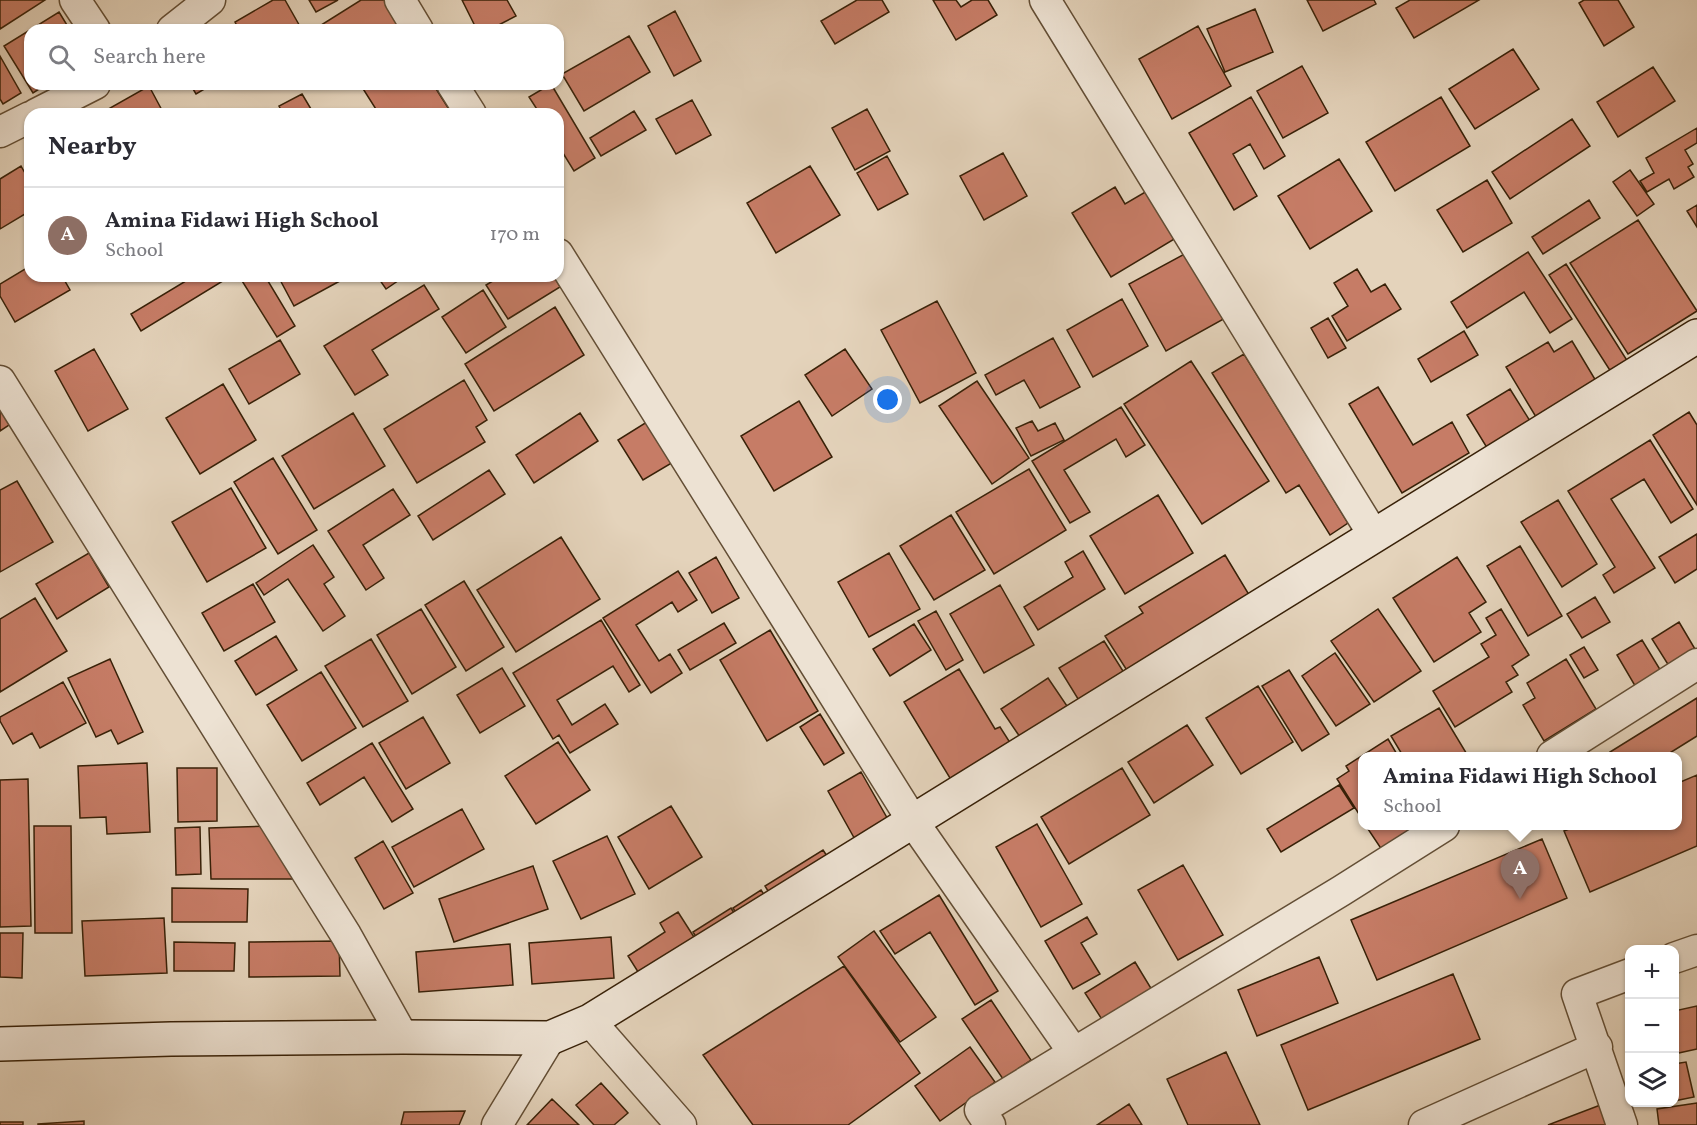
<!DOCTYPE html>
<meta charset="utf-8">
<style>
body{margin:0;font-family:Vollkorn,serif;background:#f7f7f7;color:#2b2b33}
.controls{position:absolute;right:18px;bottom:18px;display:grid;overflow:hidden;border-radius:12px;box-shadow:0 2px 4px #0004}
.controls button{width:54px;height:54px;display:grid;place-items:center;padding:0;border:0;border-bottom:2px solid #e1e1e2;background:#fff;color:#2b2b33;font:30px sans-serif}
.you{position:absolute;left:888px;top:400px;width:21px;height:21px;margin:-15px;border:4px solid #fff;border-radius:50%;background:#1a73e8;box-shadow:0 0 0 9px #1a73e833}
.badge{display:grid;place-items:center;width:39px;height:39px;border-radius:50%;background:#111827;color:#fff;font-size:20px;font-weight:700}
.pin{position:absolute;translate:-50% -50px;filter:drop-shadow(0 2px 3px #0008)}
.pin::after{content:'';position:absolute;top:32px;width:21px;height:18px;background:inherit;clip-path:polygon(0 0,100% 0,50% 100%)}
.popup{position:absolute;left:1358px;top:752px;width:324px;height:78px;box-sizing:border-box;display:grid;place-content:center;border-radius:12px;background:#fff;filter:drop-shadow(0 2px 4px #0005);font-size:20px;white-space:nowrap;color:#7c7c81}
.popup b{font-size:22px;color:#2b2b33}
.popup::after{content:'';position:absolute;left:50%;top:100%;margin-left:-12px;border:12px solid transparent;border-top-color:#fff}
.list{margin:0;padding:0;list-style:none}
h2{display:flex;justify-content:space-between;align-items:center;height:78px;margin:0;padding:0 24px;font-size:26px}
h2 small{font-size:20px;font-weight:400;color:#7c7c81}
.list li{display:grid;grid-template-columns:39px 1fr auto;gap:18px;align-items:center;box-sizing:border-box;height:96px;padding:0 24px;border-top:2px solid #e1e1e2}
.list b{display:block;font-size:22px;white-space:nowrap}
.list p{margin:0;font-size:20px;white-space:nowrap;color:#7c7c81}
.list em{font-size:20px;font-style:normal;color:#7c7c81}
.icon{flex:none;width:33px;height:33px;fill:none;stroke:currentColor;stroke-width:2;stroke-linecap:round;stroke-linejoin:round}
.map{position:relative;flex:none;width:1697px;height:1125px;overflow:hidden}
.search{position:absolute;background:#fff;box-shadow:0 2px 4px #0004;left:24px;top:24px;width:540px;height:66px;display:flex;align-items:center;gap:15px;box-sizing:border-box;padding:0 21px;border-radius:18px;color:#7c7c81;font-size:22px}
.panel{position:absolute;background:#fff;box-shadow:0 2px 4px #0004;left:24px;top:108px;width:540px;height:174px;border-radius:18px}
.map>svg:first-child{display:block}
.building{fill:#c67c66;stroke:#382108;stroke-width:1.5}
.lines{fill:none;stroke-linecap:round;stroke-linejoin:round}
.street-casing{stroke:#634e35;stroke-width:33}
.secondary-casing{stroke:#382108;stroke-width:36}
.street{stroke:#ede2d3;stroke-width:30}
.secondary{stroke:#ede2d3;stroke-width:33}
</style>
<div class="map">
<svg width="1697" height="1125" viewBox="0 0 1697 1125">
<rect width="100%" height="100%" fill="#e4d3bb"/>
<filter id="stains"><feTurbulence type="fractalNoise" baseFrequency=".00333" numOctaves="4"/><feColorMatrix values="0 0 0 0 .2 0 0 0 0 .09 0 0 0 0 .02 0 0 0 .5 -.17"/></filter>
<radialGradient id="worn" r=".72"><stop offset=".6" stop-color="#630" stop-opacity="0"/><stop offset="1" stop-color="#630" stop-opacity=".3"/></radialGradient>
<path class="building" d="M0,0H45L0,29Z
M273,0H285L302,30H239L235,22Z
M309,0H338L316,12Z
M361,0H394L406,19L388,30H320L318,27Z
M462,0H507L516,16L489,30H477Z
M857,0H882L889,12L835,44L821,21Z
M933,0H956L961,7L972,0H988L997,15L956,40Z
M1307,0H1374L1376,4L1323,31Z
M1410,0H1479L1414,38L1396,8Z
M1584,0H1618L1634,27L1604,46L1579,3Z
M1255,9L1273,52L1225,72L1207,29Z
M675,11L701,61L674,76L648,26Z
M59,12L70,30H30V84H47L33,93L4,46Z
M1198,26L1231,86L1172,119L1139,59Z
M629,36L650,72L584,111L562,74Z
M1513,49L1539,89L1475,129L1449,89Z
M0,56L21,93L3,104L0,99Z
M1302,66L1328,113L1283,138L1257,91Z
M1653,67L1675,101L1618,137L1597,102Z
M190,84H213L196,94Z
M360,84H433L452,114H379Z
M551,84L595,158L574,171L558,145V114H540L529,97Z
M149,86L164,114H104L103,112Z
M302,94L314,114H283L279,106Z
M1251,97L1285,156L1264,169L1250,144L1233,154L1257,196L1234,210L1189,133Z
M1441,97L1470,146L1395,191L1366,142Z
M692,100L711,135L676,154L656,119Z
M867,109L890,151L855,170L832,128Z
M634,111L646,130L601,156L590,138Z
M1572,119L1590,146L1510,199L1492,172Z
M1697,128V143L1685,150L1693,164L1688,167L1694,177L1674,189L1669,179L1647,192L1640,181L1654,173L1646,158Z
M1003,153L1027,196L984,220L960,176Z
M887,156L908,194L878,210L857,173Z
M1339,159L1372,211L1310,249L1278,196Z
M21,166L30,182V211L0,229V179Z
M810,166L840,215L776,253L747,203Z
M1630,170L1654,204L1637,216L1613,182Z
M1487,180L1512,223L1463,252L1437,210Z
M1115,187L1125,204L1147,191L1176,238L1111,277L1072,213Z
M1589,200L1600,218L1543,254L1532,237Z
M1697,205V227L1687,211Z
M1638,220L1697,311L1628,354L1570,263Z
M1192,250L1229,316L1166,351L1129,284Z
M1528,252L1572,319L1550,333L1524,292L1467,328L1451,302Z
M1566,264L1628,362L1611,372L1549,275Z
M30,266V276H62L70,290L15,322L0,296V284Z
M1357,269L1371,292L1385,284L1401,309L1347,341L1332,316L1348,306L1334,283Z
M194,276H231L141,331L131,314Z
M239,276H265L295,326L277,337Z
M278,276H349L294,306Z
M377,276H405L386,289Z
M501,276H554L560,287L508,319L486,285Z
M424,285L439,309L372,350L388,375L355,395L324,346Z
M483,290L506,327L466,353L442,317Z
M1122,299L1148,346L1093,377L1067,330Z
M937,301L976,373L920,403L881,330Z
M555,307L584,355L494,411L465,364Z
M1328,318L1346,348L1328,358L1311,328Z
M1464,331L1478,355L1431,382L1418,359Z
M1053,338L1080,387L1040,408L1024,380L996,395L985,375Z
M280,340L300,374L249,404L229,369Z
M1572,341L1596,381L1536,417L1506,367L1548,342L1554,352Z
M94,349L128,409L88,431L55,371Z
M845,349L872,389L832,416L805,375Z
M1244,354L1348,523L1330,535L1299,485L1286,493L1212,373Z
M1191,361L1269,481L1202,524L1124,404Z
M464,380L487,420L476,427L485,442L417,483L384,429Z
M977,381L1029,458L992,484L939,406Z
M223,384L256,440L200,474L166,418Z
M1378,387L1413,445L1452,422L1469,453L1402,493L1349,404Z
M1510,389L1535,429L1492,456L1467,415Z
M799,401L832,457L774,491L741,436Z
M0,404L12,423L0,431Z
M1121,407L1145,445L1126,457L1116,439L1064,470L1090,512L1070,523L1032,461Z
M1689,412L1697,425V505L1653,435Z
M353,413L385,466L314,509L282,456Z
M580,413L598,441L534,483L516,455Z
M650,420L675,461L643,480L618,440Z
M1032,421L1038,431L1055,423L1064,440L1031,456L1016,428Z
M1650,440L1693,509L1671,523L1644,479L1611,499L1655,568L1614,593L1603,575L1615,567L1568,491Z
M273,458L317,530L278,554L234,482Z
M1029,469L1066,530L994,574L956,512Z
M489,470L505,494L433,540L418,516Z
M17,481L53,542L0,572V490Z
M231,488L266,548L207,582L172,522Z
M393,489L410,515L363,545L384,578L366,590L328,531Z
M1158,495L1193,553L1125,594L1090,536Z
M1558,500L1597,564L1562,587L1521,522Z
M951,515L985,570L934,600L900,546Z
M1697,534V569L1675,583L1659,557Z
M561,537L600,599L516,652L477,590Z
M313,545L334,577L324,584L345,616L323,631L288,579L264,595L256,583Z
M1520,546L1562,616L1528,636L1487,566Z
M1083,551L1105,589L1038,630L1024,607L1073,577L1065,562Z
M89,553L109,587L57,619L36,584Z
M889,553L920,609L869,637L838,582Z
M1225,555L1251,598L1128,672L1105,636L1143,613L1139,607Z
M716,557L739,598L712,613L689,573Z
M1457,557L1486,602L1469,613L1481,632L1434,662L1393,598Z
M678,571L697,600L678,612L672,602L636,625L659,661L670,654L682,673L651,693L603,618Z
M464,581L504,647L466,671L425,605Z
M253,584L275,622L224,651L202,613Z
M1000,585L1034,645L984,673L950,614Z
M1595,597L1610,622L1582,638L1567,614Z
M35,598L67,651L0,692V619Z
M421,609L456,667L412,694L377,635Z
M1378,609L1421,671L1374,702L1331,641Z
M1501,609L1529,655L1512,666L1518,675L1506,682L1512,692L1455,727L1433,691L1489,657L1481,644L1496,635L1486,618Z
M936,611L963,660L946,670L918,621Z
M601,620L640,685L629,692L613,666L557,700L572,725L605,704L618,724L570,753L559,735L553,739L513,673Z
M1679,622L1695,649L1669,666L1652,639Z
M724,623L736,643L690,670L678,650Z
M914,624L931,650L890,676L873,649Z
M770,630L818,711L767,741L720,660Z
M276,636L297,670L256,695L235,661Z
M371,639L408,701L363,727L325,666Z
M1642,640L1667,681L1641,696L1617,655Z
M1104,641L1128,679L1083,707L1059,668Z
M1584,647L1598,670L1584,678L1570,655Z
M1335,653L1370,704L1336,726L1302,676Z
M110,659L143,732L118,744L111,730L96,737L68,678Z
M1566,659L1596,709L1544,741L1523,705L1535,698L1527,683Z
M502,668L525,706L480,733L457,695Z
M959,669L995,729L1000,727L1016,752L956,788L904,702Z
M1289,670L1329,734L1302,751L1262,686Z
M321,672L356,728L302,761L267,705Z
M1048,678L1067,706L1020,737L1001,709Z
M63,682L86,723L40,748L32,733L13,744L0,721V717Z
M1258,686L1293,742L1241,774L1206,718Z
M1697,698V736L1665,756H1613L1610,752Z
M1439,708L1468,756H1403L1391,736Z
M820,714L844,753L824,765L800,727Z
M423,717L450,763L406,789L379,743Z
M1187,725L1213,765L1154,803L1128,762Z
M1388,739L1398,756H1362V819L1337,779L1349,771L1346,766Z
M558,742L590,790L536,824L505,776Z
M372,743L413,809L392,822L364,777L320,805L307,783Z
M147,763L150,832L107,834L106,817L80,818L78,766Z
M177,768H217V821L178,822Z
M1122,768L1150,815L1069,864L1041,817Z
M861,772L890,823L857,843L828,791Z
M1697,775V846L1590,892L1564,831L1577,826H1678V783Z
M28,779L31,926L0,927V780Z
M1339,785L1354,808L1281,852L1267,829Z
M671,806L702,857L649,889L618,837Z
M462,809L484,849L414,887L392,847Z
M1037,824L1082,904L1041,927L996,847Z
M34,826H71L72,933H35Z
M269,826L299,879H211L209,828Z
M1366,826H1421L1382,850Z
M200,827L201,874L176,875L175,828Z
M607,836L635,894L581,919L553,861Z
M1542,839L1567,898L1377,980L1351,920Z
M383,841L413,893L384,909L355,858Z
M823,850L833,865L774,901L765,886Z
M1183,865L1223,935L1178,960L1138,890Z
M533,866L548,909L454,942L439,899Z
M172,888L248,889L247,922H172Z
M761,890L771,905L742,923L733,908Z
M939,895L998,991L975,1005L930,932L895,954L880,931Z
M731,908L741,925L703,948L693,932Z
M678,912L701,948L645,983L628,956L665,932L660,923Z
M1087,917L1097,934L1081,943L1100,974L1073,989L1045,941Z
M164,918L167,973L85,976L82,921Z
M874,931L936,1017L900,1042L838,957Z
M0,933H23L22,978L0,977Z
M611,937L614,978L532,984L529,943Z
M339,941L340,976L249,977V942Z
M174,942L235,943L234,971H174Z
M510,944L513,985L419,992L416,952Z
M1319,957L1338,1003L1257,1036L1238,990Z
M1135,962L1152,990L1103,1021L1085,993Z
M844,966L920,1073L848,1125H753L703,1055Z
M1453,974L1480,1039L1308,1110L1281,1045Z
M991,1000L1031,1060L1003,1079L962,1019Z
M1697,1006V1049L1674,1054V1011Z
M970,1047L995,1082L940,1121L915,1086Z
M1226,1052L1260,1125H1188L1167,1079Z
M1686,1062L1694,1097L1674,1101V1064Z
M601,1083L628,1113L614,1125H594L576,1105Z
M552,1099L579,1125H527Z
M1697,1103V1125H1659L1657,1109Z
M1129,1104L1142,1125H1097Z
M1603,1104L1611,1125H1548Z
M465,1111L459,1125H401L404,1112Z
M84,1121V1125H38V1124Z
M0,1122H23V1125H0Z"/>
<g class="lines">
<g class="street-casing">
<path id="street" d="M75,0L95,30
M400,0L418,30
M1045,0L1373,534
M172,30L210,0
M452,84L471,114
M36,114L95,84
M0,132L30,117
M558,254L914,823L1074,1053
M0,381L346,935L403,1037
M1552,756L1697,664
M1674,958L1697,950
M590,1021L681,1125
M497,1125L550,1038
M990,1125L980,1110L1341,891L1444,826
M1424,1125L1597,1047
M1622,1125L1577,994L1630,974"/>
</g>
<g class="secondary-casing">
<path id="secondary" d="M0,1044L171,1039L403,1037L550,1038L590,1021C960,795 1327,562 1697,336"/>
</g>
<use href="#street" class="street"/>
<use href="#secondary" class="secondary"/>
</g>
<rect width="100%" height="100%" filter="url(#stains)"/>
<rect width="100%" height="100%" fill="url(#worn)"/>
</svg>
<div class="controls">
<button>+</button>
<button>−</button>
<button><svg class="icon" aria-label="layers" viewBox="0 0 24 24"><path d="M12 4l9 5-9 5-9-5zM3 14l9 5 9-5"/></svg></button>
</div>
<div class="you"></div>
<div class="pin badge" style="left:1520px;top:899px;background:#8d6e63">A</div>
<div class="popup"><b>Amina Fidawi High School</b>School</div>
<div class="search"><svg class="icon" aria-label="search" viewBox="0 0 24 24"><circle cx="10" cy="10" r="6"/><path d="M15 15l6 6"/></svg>Search here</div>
<section class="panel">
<h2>Nearby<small></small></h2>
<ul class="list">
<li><span class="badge" style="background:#8d6e63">A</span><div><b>Amina Fidawi High School</b><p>School</p></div><em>170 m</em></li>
</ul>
</section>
</div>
